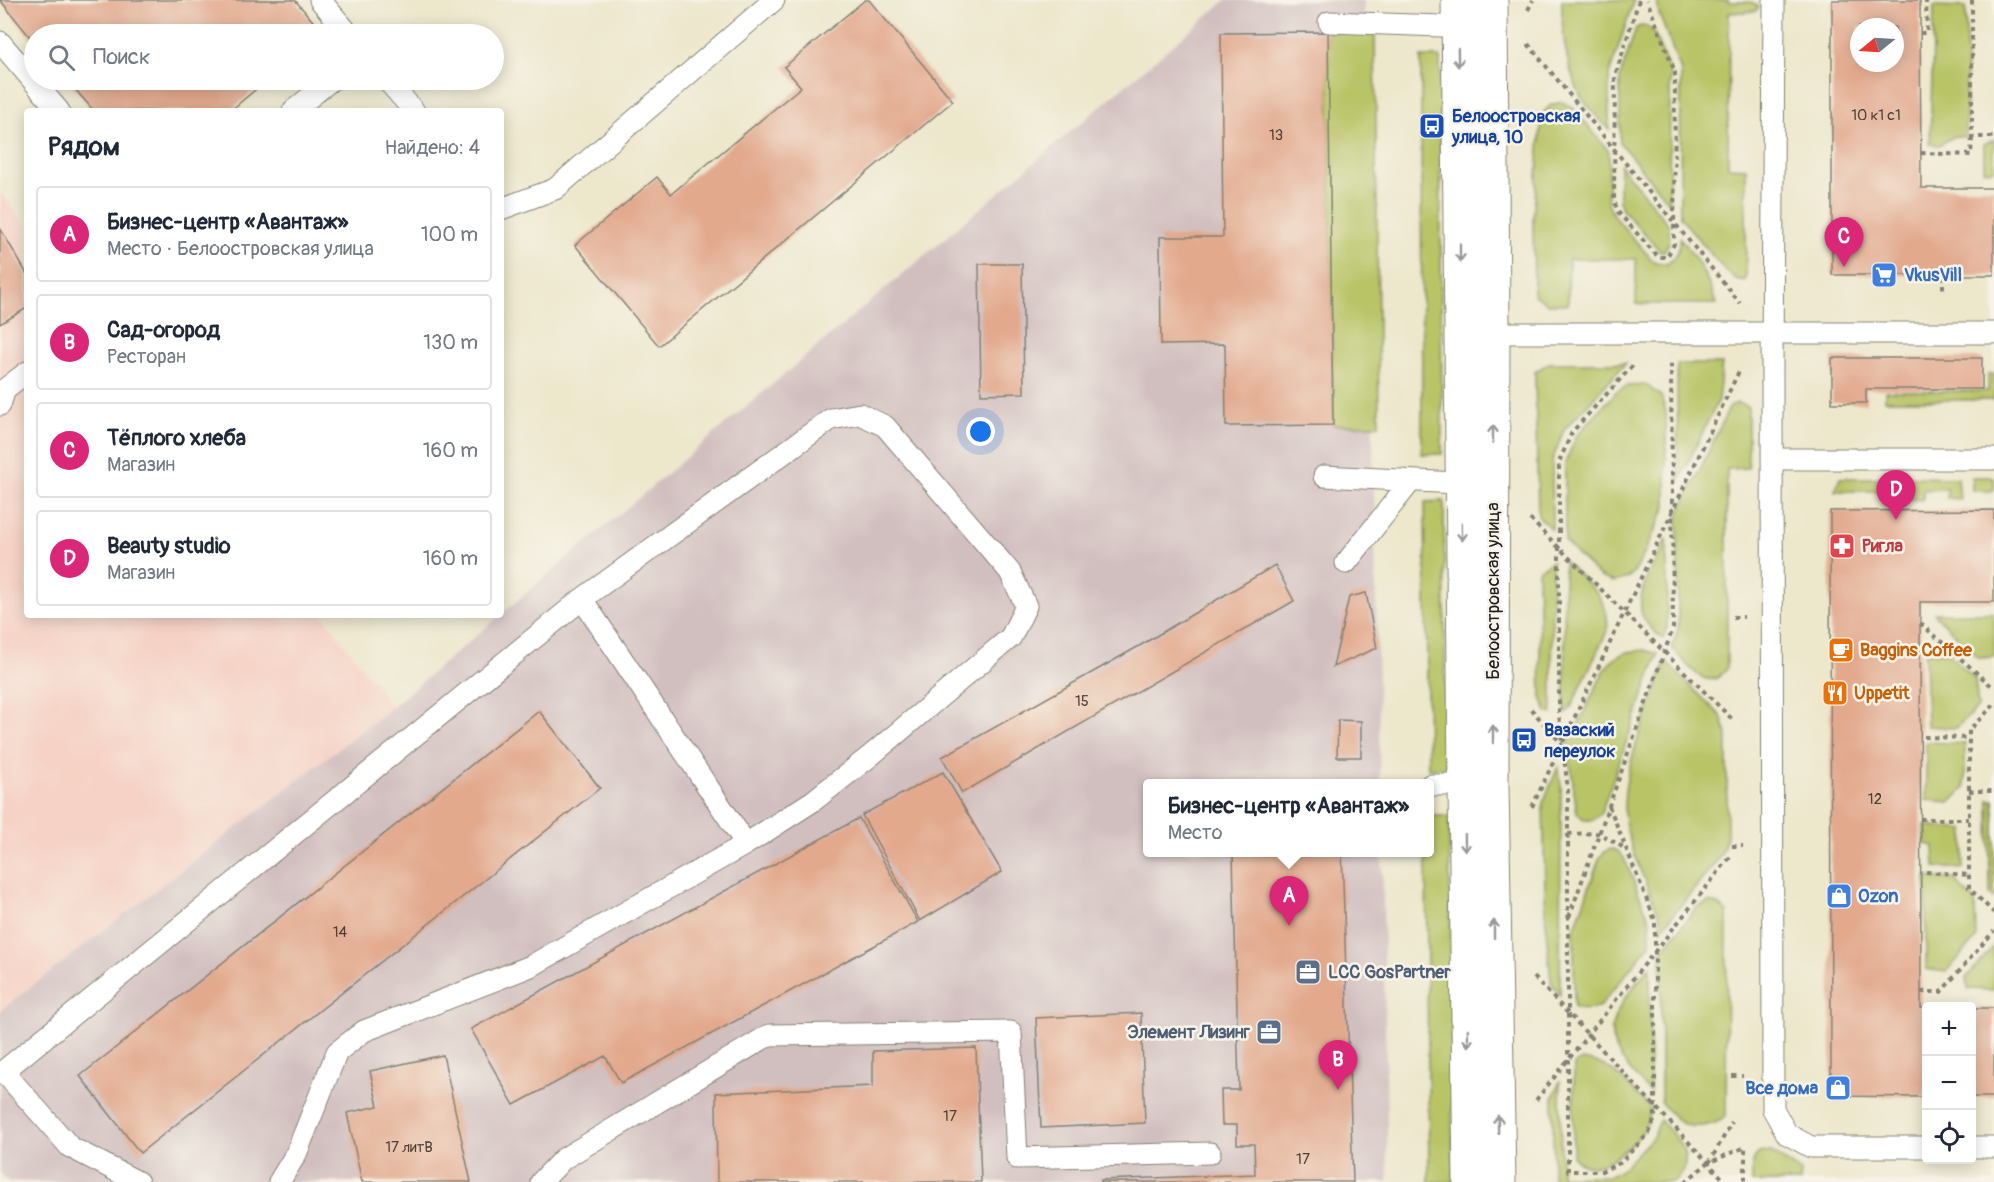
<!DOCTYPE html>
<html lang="ru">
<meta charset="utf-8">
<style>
body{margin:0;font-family:Pangolin,sans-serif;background:#f2f2f3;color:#1f2937}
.controls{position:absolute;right:18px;bottom:18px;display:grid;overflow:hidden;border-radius:6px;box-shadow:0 3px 15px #0003}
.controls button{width:54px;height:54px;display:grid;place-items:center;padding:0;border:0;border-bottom:2px solid #e0e1e3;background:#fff;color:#1f2937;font:30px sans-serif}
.compass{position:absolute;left:1850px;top:18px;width:54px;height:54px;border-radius:50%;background:#fff;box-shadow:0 3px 15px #0003;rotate:252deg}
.you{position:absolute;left:981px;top:432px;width:21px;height:21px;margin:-15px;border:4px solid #fff;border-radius:50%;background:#1a73e8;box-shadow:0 0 0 9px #1a73e833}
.badge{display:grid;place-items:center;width:39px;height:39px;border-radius:50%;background:#db2777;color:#fff;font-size:20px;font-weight:700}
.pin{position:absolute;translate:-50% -50px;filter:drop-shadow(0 2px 3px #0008)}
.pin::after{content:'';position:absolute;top:32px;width:21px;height:18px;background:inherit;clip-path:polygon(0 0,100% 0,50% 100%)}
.popup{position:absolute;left:1143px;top:779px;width:291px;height:78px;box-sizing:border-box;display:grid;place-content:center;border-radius:6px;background:#fff;filter:drop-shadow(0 2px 4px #0005);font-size:20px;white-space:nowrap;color:#747a83}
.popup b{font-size:22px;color:#1f2937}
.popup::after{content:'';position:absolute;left:50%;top:100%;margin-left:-12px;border:12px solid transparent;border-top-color:#fff}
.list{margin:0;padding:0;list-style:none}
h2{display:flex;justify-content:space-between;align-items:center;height:78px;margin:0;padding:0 24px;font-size:26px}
h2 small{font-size:20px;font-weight:400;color:#747a83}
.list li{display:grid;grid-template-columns:39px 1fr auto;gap:18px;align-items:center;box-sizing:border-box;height:96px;margin:0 12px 12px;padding:0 12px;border:2px solid #e0e1e3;border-radius:6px}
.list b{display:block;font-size:22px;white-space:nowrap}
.list p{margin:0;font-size:20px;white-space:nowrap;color:#747a83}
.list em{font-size:20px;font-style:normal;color:#747a83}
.icon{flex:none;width:33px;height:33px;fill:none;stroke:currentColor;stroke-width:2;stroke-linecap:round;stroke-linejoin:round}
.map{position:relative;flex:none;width:1994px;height:1182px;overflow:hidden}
.search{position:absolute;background:#fff;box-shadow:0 3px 15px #0003;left:24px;top:24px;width:480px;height:66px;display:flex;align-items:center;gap:15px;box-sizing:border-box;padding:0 21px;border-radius:33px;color:#747a83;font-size:22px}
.panel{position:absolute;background:#fff;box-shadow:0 3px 15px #0003;left:24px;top:108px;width:480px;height:510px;border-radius:6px}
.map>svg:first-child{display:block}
.built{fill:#f6d1c5}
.industrial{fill:#d1bfbf}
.green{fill:#b8c466;stroke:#6a7041;stroke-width:1.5}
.building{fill:#e2a98d;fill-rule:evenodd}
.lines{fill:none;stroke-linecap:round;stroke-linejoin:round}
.lane-casing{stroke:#848274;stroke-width:23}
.street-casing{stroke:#848274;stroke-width:35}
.secondary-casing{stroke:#848274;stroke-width:35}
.path{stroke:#848274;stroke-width:4;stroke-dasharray:4.5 4.5;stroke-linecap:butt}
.lane{stroke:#fff;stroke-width:21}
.street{stroke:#fff;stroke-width:33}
.secondary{stroke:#fff;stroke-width:33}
.oneway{stroke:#999}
.labels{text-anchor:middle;stroke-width:5;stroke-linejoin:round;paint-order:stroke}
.number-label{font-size:15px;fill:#4e3f38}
.transit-label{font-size:18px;font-weight:bold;fill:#164399;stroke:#f7f3e8;text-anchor:start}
.shop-label{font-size:18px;font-weight:bold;fill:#366cbe;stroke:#f7f3e8;text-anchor:start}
.health-label{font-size:18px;font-weight:bold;fill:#be3a42;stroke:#f7f3e8;text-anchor:start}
.street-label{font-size:18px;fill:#1c1c1c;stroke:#f7f3e8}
.food-label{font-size:18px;font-weight:bold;fill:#c56008;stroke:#f7f3e8;text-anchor:start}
.service-label{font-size:18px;font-weight:bold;fill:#4e5e75;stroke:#f7f3e8;text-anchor:start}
</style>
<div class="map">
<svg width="1994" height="1182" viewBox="0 0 1994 1182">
<rect width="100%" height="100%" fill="#f7f3e8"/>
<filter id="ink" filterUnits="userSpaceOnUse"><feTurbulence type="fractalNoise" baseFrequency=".0167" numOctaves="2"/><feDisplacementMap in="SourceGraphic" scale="12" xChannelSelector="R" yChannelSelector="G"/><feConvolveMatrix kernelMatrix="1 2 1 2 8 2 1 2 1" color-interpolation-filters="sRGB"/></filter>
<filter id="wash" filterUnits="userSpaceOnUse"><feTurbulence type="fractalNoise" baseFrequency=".008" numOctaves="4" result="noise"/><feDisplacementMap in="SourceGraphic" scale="24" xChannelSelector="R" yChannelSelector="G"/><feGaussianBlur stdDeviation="1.35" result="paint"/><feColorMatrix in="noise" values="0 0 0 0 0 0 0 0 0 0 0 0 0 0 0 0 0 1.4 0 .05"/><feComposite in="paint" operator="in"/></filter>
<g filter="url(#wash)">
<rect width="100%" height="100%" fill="#ede7cc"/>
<path class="built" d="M0,192L27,227V615H323L392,707L0,1011Z"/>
<path class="industrial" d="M1226,0H1364L1380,783L1148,784V852L1382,853L1388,1182H8L0,1172V1011L392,707Z"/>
<path class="green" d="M1562,0H1634L1609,75V130C1599,118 1585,106 1579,93C1566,65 1561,30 1562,0Z
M1657,0H1729V2H1751L1759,6L1756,11L1729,13L1728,167L1746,168V281L1736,279L1726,272L1680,217L1681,71L1659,14Z
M1934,6L1966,7V137L1955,136L1939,145L1930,144Z
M1641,26L1648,27L1653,31L1670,73L1669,203L1620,143V77L1636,28Z
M1328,32H1375L1379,425H1333Z
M1421,57H1440L1442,454H1422Z
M1561,102L1571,106L1609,151L1608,202L1613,215L1655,263L1667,264C1676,257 1680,250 1680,238C1699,261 1707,276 1716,304H1636V259H1569L1568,304H1548L1534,295L1533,220L1542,114L1551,105Z
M1994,140V170H1984V144Z
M1620,165L1669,225V243L1664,251H1660L1622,209L1619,200Z
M1549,363H1626L1564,430L1552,461V530L1538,516L1535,372Z
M1677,364H1722L1718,400L1678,484Z
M1988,374H1994V400H1885V391H1988Z
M1646,385L1661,396L1666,412V507L1637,568L1628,578L1614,582L1600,577L1565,542V463L1577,435L1616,392L1627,386Z
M1737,403L1748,407V468L1727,469V668C1708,697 1687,664 1672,648L1678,629V516L1730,406Z
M1912,477L1958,478L1960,499L1947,498V489L1923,490V500L1907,499V482Z
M1972,477H1994V491H1972Z
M1840,478H1892L1894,498H1886V491H1835Z
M1444,501L1446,768H1428L1425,502Z
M1667,539V627L1663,639C1657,634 1650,628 1646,622C1629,600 1656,561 1667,539Z
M1552,561V714L1547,712L1541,698L1538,571Z
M1564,561C1585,582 1612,598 1607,631L1570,709L1565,714Z
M1934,613H1994V657L1979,658Z
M1644,650L1658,654L1601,813L1593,820H1585L1577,813L1568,745L1603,673L1612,660L1627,652Z
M1947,652L1975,679L1978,707L1956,728L1927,726L1925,653Z
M1666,662L1721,716L1727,734V838L1720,857L1661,930V919C1648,887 1631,855 1625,820C1618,775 1651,706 1666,662Z
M1926,742L1965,744V788L1951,802L1926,800Z
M1558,767L1561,785L1560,995L1551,982L1546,930L1543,803Z
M1989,800H1994V898L1990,895Z
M1430,816H1449L1453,1182H1429L1426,853L1430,852Z
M1925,825L1965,830L1963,869L1935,867L1934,846L1925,844Z
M1612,849L1618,851L1624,858L1650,921V944L1601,1005C1591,1011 1584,1011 1574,1006V930L1600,857L1606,851Z
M1926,877L1955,879L1963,890L1975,900L1976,939L1946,972L1926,969Z
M1709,902L1719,905L1727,912L1726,1116C1718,1125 1698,1128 1686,1125C1676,1122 1668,1110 1661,1103V952L1697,907Z
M1994,946V990L1968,989L1966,978Z
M1650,966V1092C1595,1035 1603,1025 1650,966Z
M1582,1060C1614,1062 1629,1087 1650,1108C1649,1116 1648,1125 1643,1131C1630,1149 1592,1182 1573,1156L1574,1064Z
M1560,1081L1561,1177L1610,1176L1621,1170L1654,1136L1660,1120C1677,1138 1700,1160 1673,1182H1553V1098Z
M1762,1151L1771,1152L1801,1172L1800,1182H1752C1752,1170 1750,1157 1762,1151Z"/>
<g id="blocks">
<path class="building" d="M0,0H295L322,32L320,34H34V42Z
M865,0H869L953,101L659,346L575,245L657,177L671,194L801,87L784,67Z
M1832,0H1920L1921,188H1994V275H1832ZM1859,27H1895V63H1859Z
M1328,32L1333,425L1226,426L1225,344L1161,345L1160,237H1223L1221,33Z
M67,80H267L230,111H94Z
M0,228L27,274V308L0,324Z
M979,264H1022L1024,393L981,394Z
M1832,358H1982V389H1866V403H1832Z
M1994,510V602H1920L1921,1008H1926V1097L1831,1096L1830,511Z
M1275,565L1294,601L962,793L942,757L1141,645Z
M1366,593L1377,648L1333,667L1349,597Z
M539,711L600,788L140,1153L80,1076Z
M1338,720L1361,721V757H1337Z
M943,772L1002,872L920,921L862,815Z
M859,818L918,922L621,1083L605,1056L514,1105L471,1029Z
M1240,852H1342L1353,1182H1101V1180L1255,1174L1254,1144H1237V1125H1222L1221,1090H1239L1233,854Z
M1972,1008H1994V1097H1972Z
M1141,1013L1145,1123L1041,1128L1036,1018Z
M976,1048L981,1182H717L716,1093L873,1086V1051Z
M443,1055L471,1182H362L347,1113L378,1106L370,1071Z"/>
</g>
</g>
<g filter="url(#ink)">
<use href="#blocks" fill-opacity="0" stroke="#848274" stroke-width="1.5"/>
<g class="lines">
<g class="lane-casing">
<path id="lane" d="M320,0L349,34
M1774,0L1772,373L1773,1109L1787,1134L1811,1147H1926
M1329,22L1469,27
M0,42L59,111
M387,80L414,111
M293,111L331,80
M501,209L555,189L774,0
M1493,333H1994
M0,405L5,389L27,372
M1773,459H1994
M1324,476L1475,484
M1346,563L1411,481
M582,599L746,844
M1430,785H1477
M3,1071L70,1147L138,1182
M0,1074L582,599L831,419L860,414L885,426L1010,572L1026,606L1011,637L869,757L813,801L746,844L531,966L364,1031L337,1052L296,1154L279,1182
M1972,1147H1994
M541,1182L563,1159L769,1035L1011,1032L1017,1158L1210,1153"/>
</g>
<g class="street-casing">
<path id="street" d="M1465,785L1470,1182"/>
</g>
<g class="secondary-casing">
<path id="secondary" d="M1458,0L1465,785
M1491,0L1493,333L1492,785L1499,1182"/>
</g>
<path class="path" d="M1639,0L1615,76L1614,201L1618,212L1658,257H1667L1674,244L1675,72L1647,0
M1972,0V137H1994
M1528,10L1533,0
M1920,33H1927L1926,0
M1528,44L1740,303
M1921,153L1971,155L1972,137
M1881,275V292
M1943,275V292
M1530,519L1733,720
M1733,617H1744
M1920,623L1994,688
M1994,705L1969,730V888L1994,913
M1531,709L1562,744
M1924,737L1969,738
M1969,791H1994
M1609,806L1655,920V1118L1649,1133L1620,1163L1602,1171H1568V790L1559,715V462L1572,432L1635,363
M1532,807L1740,369
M1920,819H1969
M1568,834L1599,833L1626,849
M1732,846H1743
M1926,872L1969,875
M1569,917L1673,628L1671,363
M1534,977L1726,1182
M1921,992H1941L1994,931
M1732,1076H1743
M1536,1100L1732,855
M1709,1163L1732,1122
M1685,1182L1708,1163L1745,1147V1182"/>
<use href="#lane" class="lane"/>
<use href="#street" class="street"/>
<use href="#secondary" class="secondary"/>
</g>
<defs><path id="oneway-shaft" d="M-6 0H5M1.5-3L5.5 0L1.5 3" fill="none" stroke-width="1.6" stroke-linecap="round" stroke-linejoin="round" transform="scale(1.5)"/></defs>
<g class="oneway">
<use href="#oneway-shaft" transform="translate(1458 58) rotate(89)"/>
<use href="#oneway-shaft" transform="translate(1460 253) rotate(90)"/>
<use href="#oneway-shaft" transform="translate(1493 434) rotate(-90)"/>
<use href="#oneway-shaft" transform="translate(1462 532) rotate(89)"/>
<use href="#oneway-shaft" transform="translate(1493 734) rotate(-90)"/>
<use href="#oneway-shaft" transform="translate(1465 843) rotate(89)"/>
<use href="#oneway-shaft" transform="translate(1494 929) rotate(-90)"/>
<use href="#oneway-shaft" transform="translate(1468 1038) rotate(89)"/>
<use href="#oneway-shaft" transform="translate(1498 1124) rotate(-91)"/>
</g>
</g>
<defs>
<g id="bus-square" transform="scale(1.35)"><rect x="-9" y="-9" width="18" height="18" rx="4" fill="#1a4fb4" stroke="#f7f3e8"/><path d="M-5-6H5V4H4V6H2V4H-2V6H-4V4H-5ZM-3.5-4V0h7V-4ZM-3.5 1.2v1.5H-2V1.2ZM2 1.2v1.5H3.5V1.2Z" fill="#fff"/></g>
<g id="supermarket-square" transform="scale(1.35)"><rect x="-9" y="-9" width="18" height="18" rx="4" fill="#3f7fe0" stroke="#f7f3e8"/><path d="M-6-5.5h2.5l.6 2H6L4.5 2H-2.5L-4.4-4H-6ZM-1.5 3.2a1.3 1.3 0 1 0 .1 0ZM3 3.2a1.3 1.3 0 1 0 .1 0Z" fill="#fff"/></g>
<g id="pharmacy-square" transform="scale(1.35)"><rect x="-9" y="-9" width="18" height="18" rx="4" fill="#e0444e" stroke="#f7f3e8"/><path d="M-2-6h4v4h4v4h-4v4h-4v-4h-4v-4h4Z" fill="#fff"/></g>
<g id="cafe-square" transform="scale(1.35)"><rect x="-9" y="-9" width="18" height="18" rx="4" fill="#e8710a" stroke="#f7f3e8"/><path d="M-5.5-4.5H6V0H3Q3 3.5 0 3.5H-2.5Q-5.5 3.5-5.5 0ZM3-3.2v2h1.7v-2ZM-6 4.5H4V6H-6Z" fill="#fff"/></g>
<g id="restaurant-square" transform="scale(1.35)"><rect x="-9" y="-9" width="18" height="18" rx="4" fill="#e8710a" stroke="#f7f3e8"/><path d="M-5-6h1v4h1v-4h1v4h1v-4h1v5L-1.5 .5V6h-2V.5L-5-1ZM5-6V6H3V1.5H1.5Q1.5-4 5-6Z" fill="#fff"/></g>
<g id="shop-square" transform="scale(1.35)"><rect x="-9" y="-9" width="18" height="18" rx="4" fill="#3f7fe0" stroke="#f7f3e8"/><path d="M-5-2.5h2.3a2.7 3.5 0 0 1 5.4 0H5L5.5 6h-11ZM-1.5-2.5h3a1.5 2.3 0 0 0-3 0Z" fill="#fff"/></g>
<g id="office-square" transform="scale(1.35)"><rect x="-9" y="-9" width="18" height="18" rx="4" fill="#5c6f8a" stroke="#f7f3e8"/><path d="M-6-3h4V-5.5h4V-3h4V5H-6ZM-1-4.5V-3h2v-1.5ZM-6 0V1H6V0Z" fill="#fff"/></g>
</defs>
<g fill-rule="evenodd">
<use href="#bus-square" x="1432" y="126"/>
<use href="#supermarket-square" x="1884" y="275"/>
<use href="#pharmacy-square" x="1842" y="546"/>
<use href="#cafe-square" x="1841" y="650"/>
<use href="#restaurant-square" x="1835" y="693"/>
<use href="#bus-square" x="1524" y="740"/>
<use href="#shop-square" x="1839" y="896"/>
<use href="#office-square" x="1308" y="972"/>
<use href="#office-square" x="1269" y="1032"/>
<use href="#shop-square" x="1838" y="1088"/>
</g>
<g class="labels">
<g class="number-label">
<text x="1876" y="120">10 к1 с1</text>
<text x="1276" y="140">13</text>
<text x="1082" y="706">15</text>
<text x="1875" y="804">12</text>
<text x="340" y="937">14</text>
<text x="950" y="1121">17</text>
<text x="409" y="1152">17 литВ</text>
<text x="1303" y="1164">17</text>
</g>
<g class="transit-label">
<text x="1452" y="122">Белоостровская<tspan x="1452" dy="21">улица, 10</tspan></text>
<text x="1544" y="736">Вазаский<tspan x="1544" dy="21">переулок</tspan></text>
</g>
<g class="shop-label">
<text x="1904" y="281">VkusVill</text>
<text x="1858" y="902">Ozon</text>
<text x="1818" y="1094" text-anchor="end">Все дома</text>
</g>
<g class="health-label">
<text x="1862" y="552">Ригла</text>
</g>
<g class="street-label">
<text transform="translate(1493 591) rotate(-90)" y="6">Белоостровская улица</text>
</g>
<g class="food-label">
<text x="1860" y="656">Baggins Coffee</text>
<text x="1854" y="699">Uppetit</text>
</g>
<g class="service-label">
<text x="1328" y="978">LCC GosPartner</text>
<text x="1250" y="1038" text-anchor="end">Элемент Лизинг</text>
</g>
</g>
</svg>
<div class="controls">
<button>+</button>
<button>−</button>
<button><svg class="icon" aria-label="locate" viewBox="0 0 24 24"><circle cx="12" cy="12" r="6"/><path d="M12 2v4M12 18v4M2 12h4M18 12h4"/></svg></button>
</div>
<svg class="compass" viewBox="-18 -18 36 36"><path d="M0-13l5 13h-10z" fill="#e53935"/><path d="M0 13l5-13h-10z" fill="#747a83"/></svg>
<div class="you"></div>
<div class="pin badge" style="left:1289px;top:926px">A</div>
<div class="popup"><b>Бизнес-центр «Авантаж»</b>Место</div>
<div class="pin badge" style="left:1338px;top:1090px">B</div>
<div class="pin badge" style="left:1844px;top:267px">C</div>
<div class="pin badge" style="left:1896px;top:520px">D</div>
<div class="search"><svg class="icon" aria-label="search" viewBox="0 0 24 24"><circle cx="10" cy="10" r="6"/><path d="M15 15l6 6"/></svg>Поиск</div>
<section class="panel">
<h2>Рядом<small>Найдено: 4</small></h2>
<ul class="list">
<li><span class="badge">A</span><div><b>Бизнес-центр «Авантаж»</b><p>Место · Белоостровская улица</p></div><em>100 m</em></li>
<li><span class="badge">B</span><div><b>Сад-огород</b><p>Ресторан</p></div><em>130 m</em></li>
<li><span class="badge">C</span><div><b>Тёплого хлеба</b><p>Магазин</p></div><em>160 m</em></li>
<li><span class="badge">D</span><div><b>Beauty studio</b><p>Магазин</p></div><em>160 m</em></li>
</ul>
</section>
</div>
